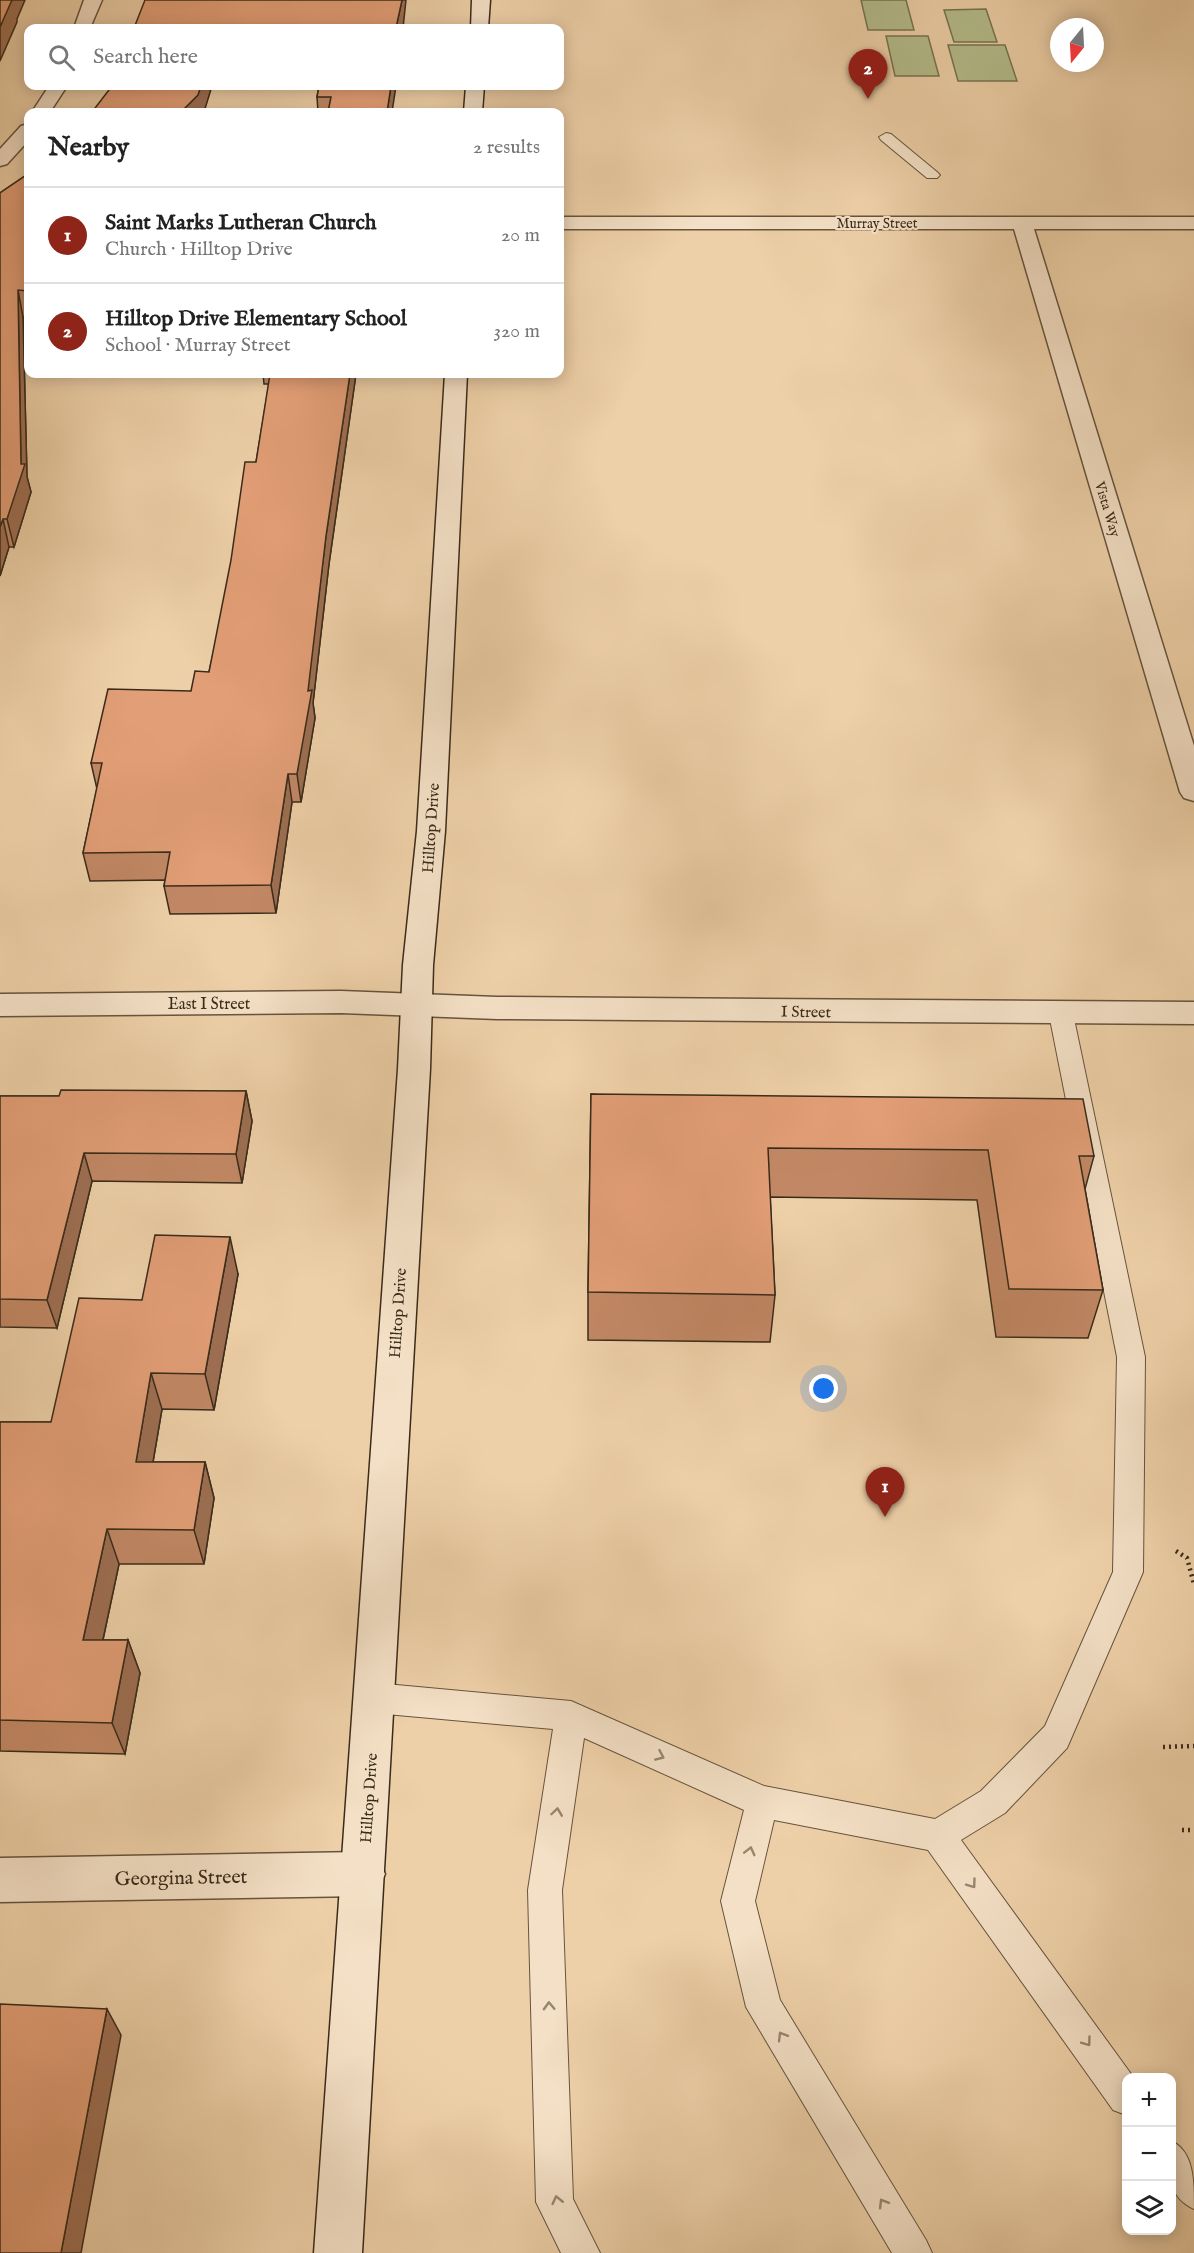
<!DOCTYPE html>
<meta charset="utf-8">
<style>
body{margin:0;font-family:"IM FELL English",serif;background:#f6f6f6;color:#222}
.controls{position:absolute;right:18px;bottom:18px;display:grid;overflow:hidden;border-radius:12px;box-shadow:0 3px 15px #0003}
.controls button{width:54px;height:54px;display:grid;place-items:center;padding:0;border:0;border-bottom:2px solid #e0e0e0;background:#fff;color:#222;font:30px sans-serif}
.compass{position:absolute;left:1050px;top:18px;width:54px;height:54px;border-radius:50%;background:#fff;box-shadow:0 3px 15px #0003;rotate:198deg}
.you{position:absolute;left:824px;top:1389px;width:21px;height:21px;margin:-15px;border:4px solid #fff;border-radius:50%;background:#1a73e8;box-shadow:0 0 0 9px #1a73e833}
.badge{display:grid;place-items:center;width:39px;height:39px;border-radius:50%;background:#8f2418;color:#fff;font-size:20px;font-weight:700}
.pin{position:absolute;translate:-50% -50px;filter:drop-shadow(0 2px 3px #0008)}
.pin::after{content:'';position:absolute;top:32px;width:21px;height:18px;background:inherit;clip-path:polygon(0 0,100% 0,50% 100%)}
.list{margin:0;padding:0;list-style:none}
h2{display:flex;justify-content:space-between;align-items:center;height:78px;margin:0;padding:0 24px;font-size:26px}
h2 small{font-size:20px;font-weight:400;color:#767676}
.list li{display:grid;grid-template-columns:39px 1fr auto;gap:18px;align-items:center;box-sizing:border-box;height:96px;padding:0 24px;border-top:2px solid #e0e0e0}
.list b{display:block;font-size:22px;white-space:nowrap}
.list p{margin:0;font-size:20px;white-space:nowrap;color:#767676}
.list em{font-size:20px;font-style:normal;color:#767676}
.icon{flex:none;width:33px;height:33px;fill:none;stroke:currentColor;stroke-width:2;stroke-linecap:round;stroke-linejoin:round}
.map{position:relative;flex:none;width:1194px;height:2253px;overflow:hidden}
.search{position:absolute;background:#fff;box-shadow:0 3px 15px #0003;left:24px;top:24px;width:540px;height:66px;display:flex;align-items:center;gap:15px;box-sizing:border-box;padding:0 21px;border-radius:12px;color:#767676;font-size:22px}
.panel{position:absolute;background:#fff;box-shadow:0 3px 15px #0003;left:24px;top:108px;width:540px;height:270px;border-radius:12px}
.map>svg:first-child{display:block}
.green{fill:#b4bc8b;stroke:#767452;stroke-width:1.5}
.lines{fill:none;stroke-linecap:round;stroke-linejoin:round}
.service-casing{stroke:#66543e;stroke-width:2}
.minor-casing{stroke:#66543e;stroke-width:3}
.tertiary-casing{stroke:#66543e;stroke-width:3}
.secondary-casing{stroke:#392b1a;stroke-width:3}
.path{stroke:#392b1a;stroke-width:4.5;stroke-dasharray:2 4;stroke-linecap:butt}
.service{fill:#f4e0c6;fill-rule:evenodd}
.minor{fill:#f4e0c6;fill-rule:evenodd}
.tertiary{fill:#f4e0c6;fill-rule:evenodd}
.secondary{fill:#f4e0c6;fill-rule:evenodd}
.wall{fill:#c28865;stroke:#392b1a;stroke-width:1.5}
.shaded-wall{fill:#9e6f53;stroke:#392b1a;stroke-width:1.5}
.building{fill:#e29e76;stroke:#392b1a;stroke-width:1.5}
.oneway{stroke:#968670}
.labels{text-anchor:middle;stroke-width:4.5;stroke-linejoin:round;paint-order:stroke}
.far-street-label{font-size:14px;fill:#392b1a;stroke:#f4e0c6}
.street-label{font-size:16px;fill:#392b1a;stroke:#f4e0c6}
.near-street-label{font-size:20px;fill:#392b1a;stroke:#f4e0c6}
</style>
<div class="map">
<svg width="1194" height="2253" viewBox="0 0 1194 2253">
<rect width="100%" height="100%" fill="#eed0a8"/>
<filter id="stains"><feTurbulence type="fractalNoise" baseFrequency=".00333" numOctaves="4"/><feColorMatrix values="0 0 0 0 .2 0 0 0 0 .09 0 0 0 0 .02 0 0 0 .5 -.17"/></filter>
<radialGradient id="worn" r=".72"><stop offset=".6" stop-color="#630" stop-opacity="0"/><stop offset="1" stop-color="#630" stop-opacity=".3"/></radialGradient>
<path class="green" d="M861,0H906L914,30H868Z
M986,9L997,42H954L944,10Z
M886,36H928L939,76H895Z
M948,45H1005L1017,81H958Z"/>
<g class="lines">
<g class="service-casing">
<path id="service" d="M886,133L891,134L937,172L940,175L937,178H927L881,140L879,137Z
M1061,1005L1070,1008L1073,1014L1145,1357L1143,1572L1067,1748L1005,1813L961,1840L1134,2078H1126V2115L1113,2110L928,1850L774,1820L755,1901L780,2000L926,2240L932,2253H892L746,2007L721,1901L744,1810L584,1738L562,1890L573,2199L600,2253H561L536,2202L528,1890L553,1729L375,1713L364,1709L359,1698L364,1687L375,1683L571,1701L764,1786L935,1819L981,1791L1045,1726L1113,1572L1117,1357L1049,1014L1052,1008Z
M1172,2141C1194,2153 1194,2180 1194,2209C1165,2196 1169,2168 1172,2141Z"/>
</g>
<g class="minor-casing">
<path id="minor" d="M84,0H102L90,28H74Z
M49,86H67L50,112H32Z
M28,124V141L7,164L0,166V149L21,126Z
M560,217H1194V229H1034L1194,746V801L1184,798L1180,792L1014,229H560Z
M363,1852L378,1859L385,1874L378,1889L363,1896L0,1902V1858Z"/>
</g>
<g class="tertiary-casing">
<path id="tertiary" d="M341,991L497,997L1194,1002V1024L497,1019L341,1013L0,1016V994Z"/>
</g>
<g class="secondary-casing">
<path id="secondary" d="M472,0H490L488,28H471Z
M466,86H484L482,112H464Z
M445,374H467L445,831L433,965L430,1069L362,2253H314L398,1069L403,965L417,831Z"/>
</g>
<path class="path" d="M1176,1551L1187,1558L1194,1584
M1163,1747L1194,1746
M1182,1830H1194"/>
<use href="#service" class="service"/>
<use href="#minor" class="minor"/>
<use href="#tertiary" class="tertiary"/>
<use href="#secondary" class="secondary"/>
</g>
<path class="wall" d="M319,86L392,112H318L317,97Z
M28,174V317H23L27,477L31,492L14,547H9L0,576V193Z
M263,374H356L329,564L313,703L315,718L301,802H292L276,913L170,914L164,886L165,880L90,881L83,853L97,789L91,763L191,691L209,672L256,462L269,384H264Z
M246,1091L252,1121L242,1183L92,1181L57,1328L0,1327V1096H59Z
M591,1094L1094,1156L1085,1189L1103,1290L1088,1338L996,1337L977,1200L770,1197L775,1295L770,1342L588,1340V1292Z
M238,1274L214,1410L162,1409L153,1462H205L214,1498L204,1564H119L103,1640H128L140,1673L125,1754L0,1751V1422H51L142,1300Z"/>
<path class="shaded-wall" d="M11,0H25L17,19V22L0,61V27Z
M402,0H406L403,28H396Z
M201,86H212L204,112H181Z
M391,86H396L392,112H387Z
M18,290L23,317L27,477L31,492L14,547L7,519L21,464Z
M350,374H356L329,564L313,703L315,718L301,802L297,774L326,536Z
M3,519L9,547L0,576V527Z
M288,774L292,802L276,913L271,885Z
M246,1091L252,1121L242,1183L236,1154Z
M84,1153L92,1181L57,1328L47,1300Z
M230,1237L238,1274L214,1410L205,1374Z
M151,1373L162,1409L147,1497L136,1462Z
M205,1462L214,1498L204,1564L194,1530Z
M107,1529L119,1564L96,1672L83,1640Z
M128,1640L140,1673L125,1754L112,1723Z
M107,2009L121,2035L81,2253H61Z"/>
<path class="building" d="M0,0H12L0,27Z
M145,0H402L396,28H134Z
M112,86H201L198,95L181,112H92Z
M319,86H391L387,112H328L331,97H317Z
M28,174V291L18,290L21,464H25L7,519H3L0,527V193Z
M270,374H350L326,536L308,691L312,690L297,774H288L271,885L164,886L170,852L83,853L102,763H91L108,689L191,691L195,671L209,672L231,560L245,462H256Z
M61,1090L246,1091L236,1154L84,1153L47,1300L0,1299V1096H59Z
M591,1094L1083,1099L1094,1156H1079L1103,1290L1009,1289L988,1150L768,1148L775,1295L588,1292Z
M155,1235L230,1237L205,1374L151,1373L136,1462H205L194,1530L107,1529L83,1640H128L112,1723L0,1720V1422H51L79,1298L142,1300Z
M0,2004L107,2009L61,2253H0Z"/>
<defs><path id="oneway-chevron" d="M-2-3.5L2.5 0L-2 3.5" fill="none" stroke-width="1.6" stroke-linecap="round" stroke-linejoin="round" transform="scale(1.5)"/></defs>
<g class="oneway">
<use href="#oneway-chevron" transform="translate(660 1756) rotate(24)"/>
<use href="#oneway-chevron" transform="translate(557 1812) rotate(-82)"/>
<use href="#oneway-chevron" transform="translate(750 1851) rotate(-76)"/>
<use href="#oneway-chevron" transform="translate(972 1884) rotate(54)"/>
<use href="#oneway-chevron" transform="translate(549 2006) rotate(-92)"/>
<use href="#oneway-chevron" transform="translate(782 2036) rotate(-121)"/>
<use href="#oneway-chevron" transform="translate(1087 2042) rotate(54)"/>
<use href="#oneway-chevron" transform="translate(557 2200) rotate(-103)"/>
<use href="#oneway-chevron" transform="translate(883 2203) rotate(-121)"/>
</g>
<g class="labels">
<g class="far-street-label">
<text x="877" y="228">Murray Street</text>
<text transform="translate(1108 509) rotate(73)" y="5">Vista Way</text>
</g>
<g class="street-label">
<text transform="translate(430 828) rotate(-86)" y="6">Hilltop Drive</text>
<text x="209" y="1009">East I Street</text>
<text transform="translate(806 1011) rotate(1)" y="6">I Street</text>
<text transform="translate(397 1313) rotate(-86)" y="6">Hilltop Drive</text>
<text transform="translate(368 1798) rotate(-86)" y="6">Hilltop Drive</text>
</g>
<g class="near-street-label">
<text transform="translate(181 1877) rotate(-1)" y="7">Georgina Street</text>
</g>
</g>
<rect width="100%" height="100%" filter="url(#stains)"/>
<rect width="100%" height="100%" fill="url(#worn)"/>
</svg>
<div class="controls">
<button>+</button>
<button>−</button>
<button><svg class="icon" aria-label="layers" viewBox="0 0 24 24"><path d="M12 4l9 5-9 5-9-5zM3 14l9 5 9-5"/></svg></button>
</div>
<svg class="compass" viewBox="-18 -18 36 36"><path d="M0-13l5 13h-10z" fill="#e53935"/><path d="M0 13l5-13h-10z" fill="#767676"/></svg>
<div class="you"></div>
<div class="pin badge" style="left:885px;top:1517px">1</div>
<div class="pin badge" style="left:868px;top:99px">2</div>
<div class="search"><svg class="icon" aria-label="search" viewBox="0 0 24 24"><circle cx="10" cy="10" r="6"/><path d="M15 15l6 6"/></svg>Search here</div>
<section class="panel">
<h2>Nearby<small>2 results</small></h2>
<ul class="list">
<li><span class="badge">1</span><div><b>Saint Marks Lutheran Church</b><p>Church · Hilltop Drive</p></div><em>20 m</em></li>
<li><span class="badge">2</span><div><b>Hilltop Drive Elementary School</b><p>School · Murray Street</p></div><em>320 m</em></li>
</ul>
</section>
</div>
